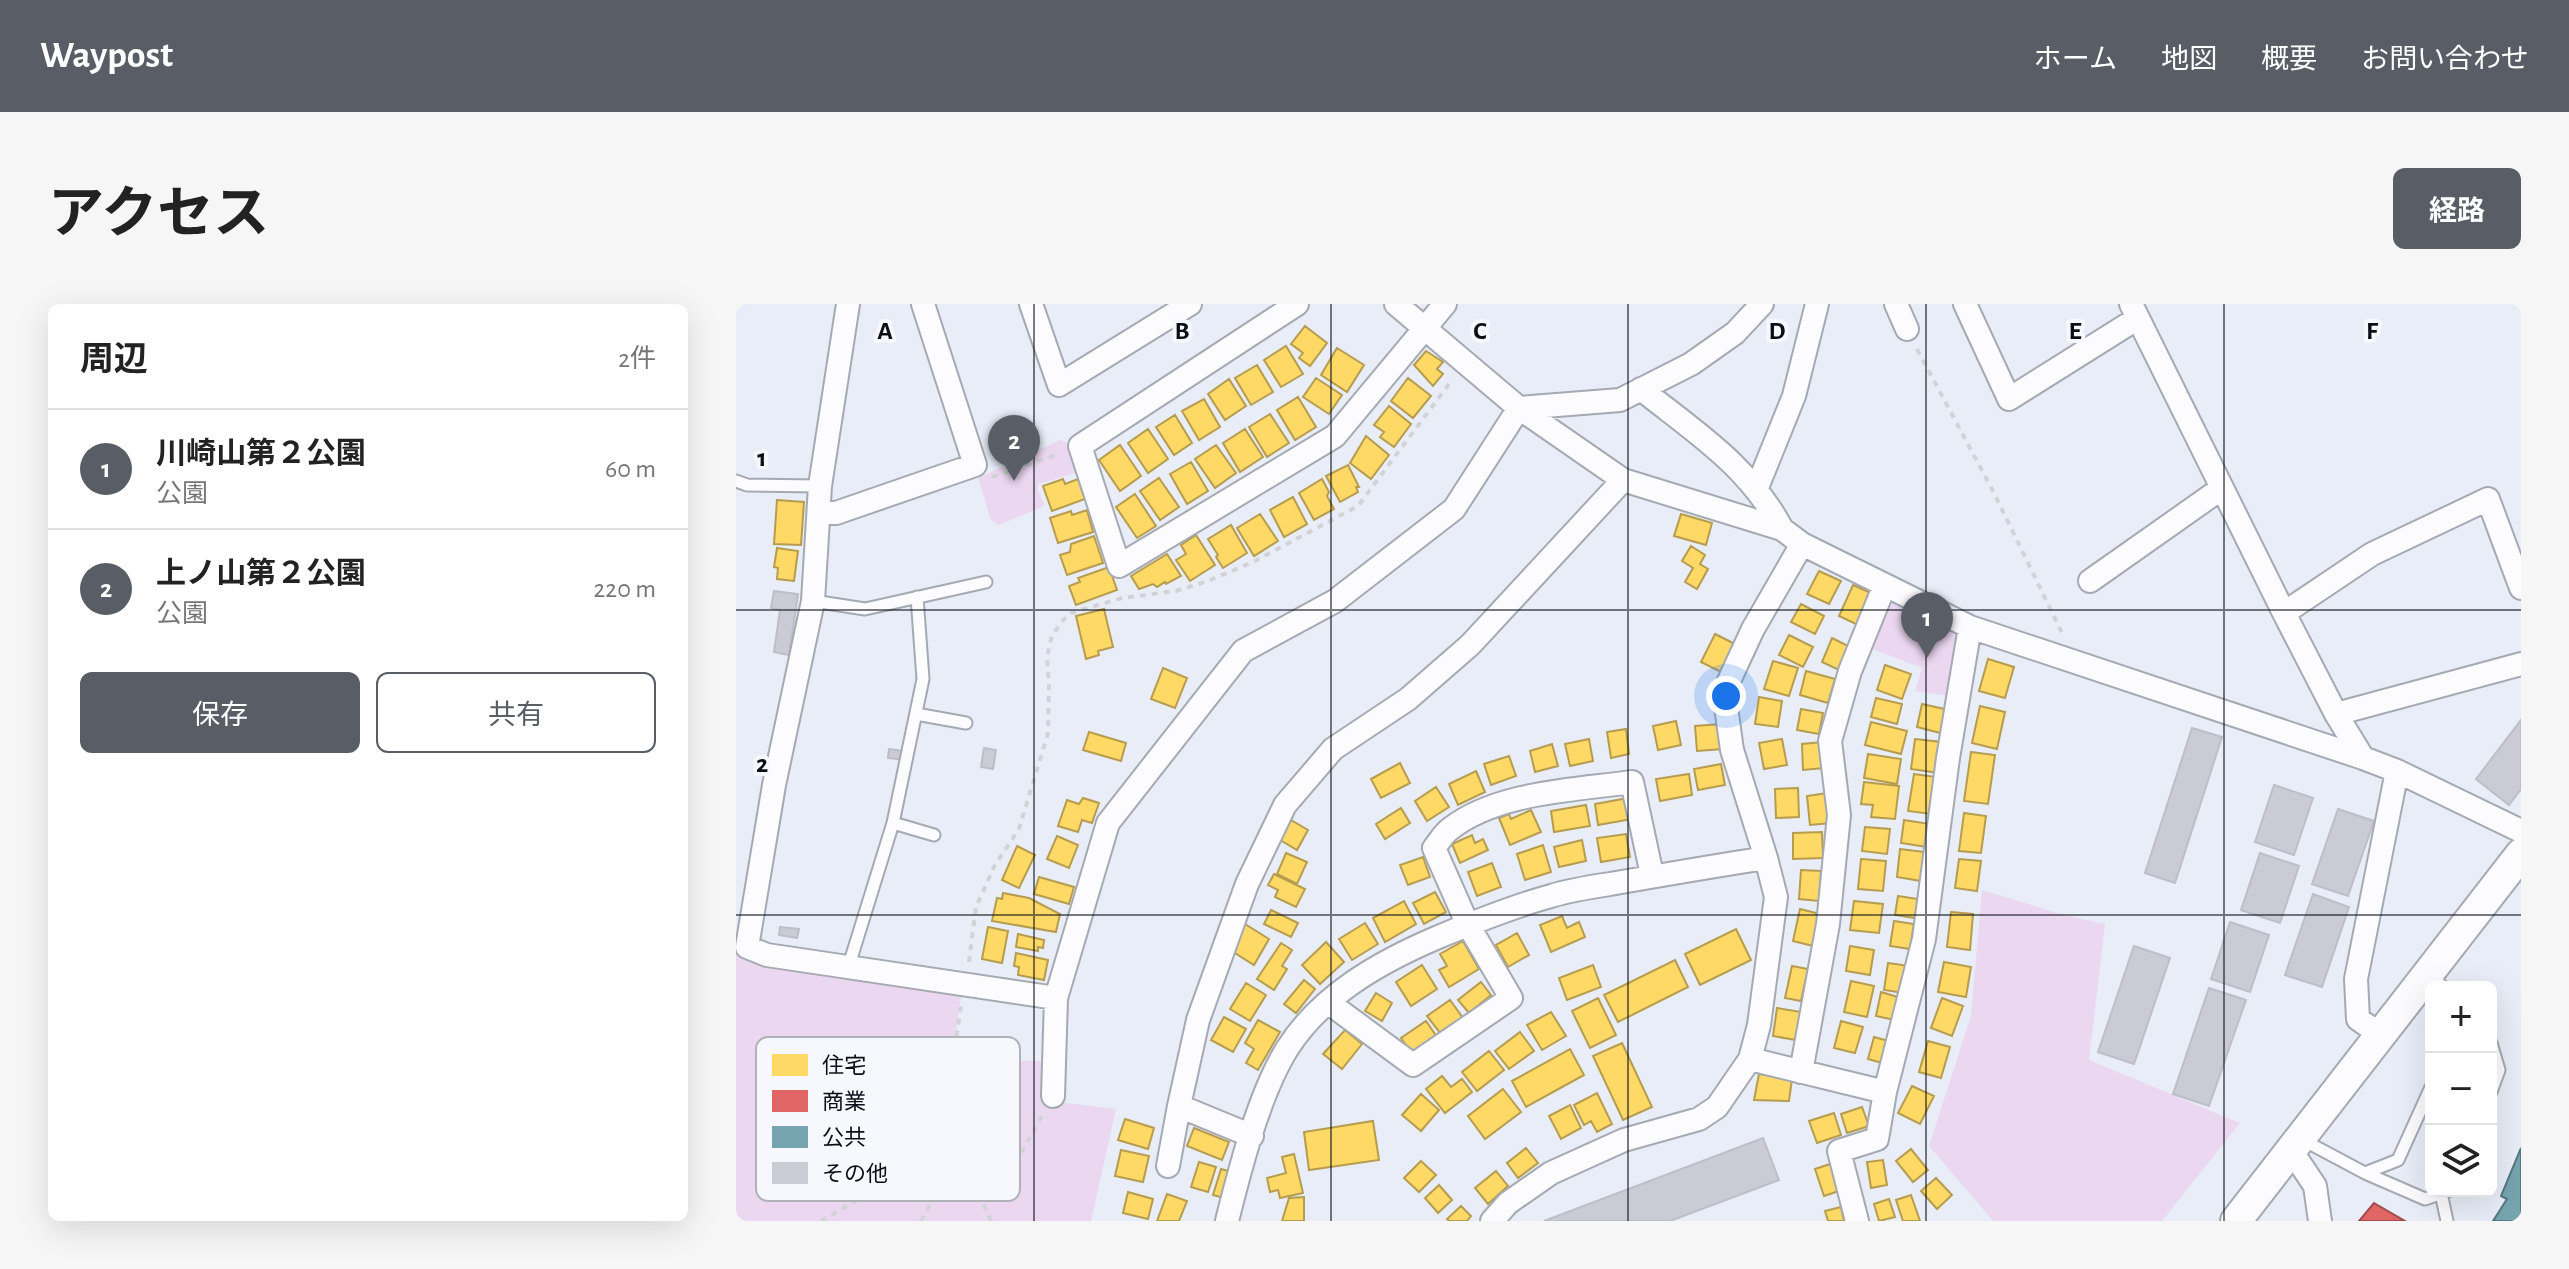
<!DOCTYPE html>
<html lang="ja">
<meta charset="utf-8">
<style>
body{margin:0;font-family:"Alegreya Sans","Noto Sans JP",sans-serif;background:#f6f6f6;color:#222}
.controls{position:absolute;right:24px;bottom:24px;display:grid;overflow:hidden;border-radius:12px;box-shadow:0 8px 32px #0002}
.controls button{width:72px;height:72px;display:grid;place-items:center;padding:0;border:0;border-bottom:2px solid #e0e0e0;background:#fff;color:#222;font:40px sans-serif}
.you{position:absolute;left:990px;top:392px;width:28px;height:28px;margin:-20px;border:6px solid #fff;border-radius:50%;background:#1a73e8;box-shadow:0 0 0 12px #1a73e833}
.badge{display:grid;place-items:center;width:52px;height:52px;border-radius:50%;background:#585d66;color:#fff;font-size:26px;font-weight:700}
.pin{position:absolute;translate:-50% -66px;filter:drop-shadow(0 2px 4px #0008)}
.pin::after{content:'';position:absolute;top:42px;width:28px;height:24px;background:inherit;clip-path:polygon(0 0,100% 0,50% 100%)}
.list{margin:0;padding:0;list-style:none}
h2{display:flex;justify-content:space-between;align-items:center;height:104px;margin:0;padding:0 32px;font-size:34px}
h2 small{font-size:26px;font-weight:400;color:#767676}
.list li{display:grid;grid-template-columns:52px 1fr auto;gap:24px;align-items:center;box-sizing:border-box;height:120px;padding:0 32px;border-top:2px solid #e0e0e0}
.list b{display:block;font-size:30px;white-space:nowrap}
.list p{margin:0;font-size:26px;white-space:nowrap;color:#767676}
.list em{font-size:26px;font-style:normal;color:#767676}
.actions{display:flex;gap:16px;padding:24px 32px}
.actions a{flex:1;padding:18px 0;border:2px solid #585d66;border-radius:12px;text-align:center;font-size:28px;color:#585d66}
.actions .main{background:#585d66;color:#fff}
.icon{flex:none;width:44px;height:44px;fill:none;stroke:currentColor;stroke-width:2;stroke-linecap:round;stroke-linejoin:round}
.map{position:relative;flex:none;width:1785px;height:917px;overflow:hidden;border-radius:12px}
header{display:flex;align-items:center;gap:48px;box-sizing:border-box;height:112px;padding:0 40px;background:#585d66;color:#fff}
header strong{font-size:38px}
nav{display:flex;gap:44px;margin-inline-start:auto;font-size:28px}
.intro{display:flex;align-items:center;justify-content:space-between;box-sizing:border-box;height:192px;padding:0 48px}
h1{margin:0;font-size:56px}
.button{padding:20px 36px;border-radius:12px;background:#585d66;color:#fff;font-size:28px;font-weight:700}
main{display:flex;gap:48px;padding:0 48px}
aside{flex:1;background:#fff;border-radius:12px;box-shadow:0 8px 32px #0002}
.map>svg:first-child{display:block}
.green{fill:#ecd7f1}
.homes{fill:#ffd966;stroke:#b69c4e;stroke-width:2}
.shops{fill:#e06666;stroke:#a04c4e;stroke-width:2}
.public{fill:#76a5af;stroke:#567881;stroke-width:2}
.building{fill:#cacbd5;stroke:#bdbec7;stroke-width:2}
.lines{fill:none;stroke-linecap:round;stroke-linejoin:round}
.lane-casing{stroke:#a5a9b2;stroke-width:15}
.street-casing{stroke:#a5a9b2;stroke-width:26}
.secondary-casing{stroke:#a5a9b2;stroke-width:34}
.path{stroke:#d2d3d6;stroke-width:4;stroke-dasharray:6 6;stroke-linecap:butt}
.lane{stroke:#fcfcfe;stroke-width:11}
.street{stroke:#fcfcfe;stroke-width:22}
.secondary{stroke:#fcfcfe;stroke-width:30}
.grid{fill:none;stroke:#0b0f17;stroke-width:2;stroke-opacity:0.55}
.key{fill:#f6f8fd;stroke:#b0b2b8;stroke-width:2}
.key-label{font-size:22px;fill:#0b0f17}
.grid-label{font-size:26px;text-anchor:middle;font-weight:bold;fill:#0b0f17;stroke:#f6f8fd;stroke-width:8;stroke-linejoin:round;paint-order:stroke}
</style>
<header>
<strong>Waypost</strong>
<nav><a>ホーム</a><a>地図</a><a>概要</a><a>お問い合わせ</a></nav>
</header>
<div class="intro"><h1>アクセス</h1><a class="button">経路</a></div>
<main>
<aside>
<h2>周辺<small>2件</small></h2>
<ul class="list">
<li><span class="badge">1</span><div><b>川崎山第２公園</b><p>公園</p></div><em>60 m</em></li>
<li><span class="badge">2</span><div><b>上ノ山第２公園</b><p>公園</p></div><em>220 m</em></li>
</ul>
<div class="actions"><a class="main">保存</a><a>共有</a></div>
</aside>
<div class="map">
<svg width="1785" height="917" viewBox="0 0 1785 917">
<rect width="100%" height="100%" fill="#e8edf8"/>
<path class="green" d="M324,136L329,137L342,165L339,169L303,180L301,185L308,199L307,203L262,221L255,216L242,174Z
M1155,299L1225,333L1213,392L1179,387L1186,364L1136,345Z
M1246,586L1328,611L1369,620L1353,756L1504,819L1426,917H1257L1193,842L1235,712Z
M0,637L227,681L216,752L263,757H311L312,797L380,805L355,917H0Z"/>
<path class="homes" d="M569,22L591,39L574,62L563,54L567,49L555,40Z
M550,42L567,70L545,83L528,56Z
M601,44L628,61L611,88L585,71Z
M690,47L707,58L701,65L707,70L697,82L678,61Z
M521,61L537,88L515,101L499,74Z
M580,74L606,91L593,110L567,93Z
M672,74L695,92L677,114L655,97Z
M493,75L510,102L489,116L472,90Z
M562,93L580,123L559,136L541,106Z
M468,95L484,123L463,136L446,107Z
M653,102L675,120L658,143L644,133L648,128L638,121Z
M534,110L553,139L531,153L513,123Z
M439,111L456,139L438,151L420,123Z
M412,125L432,155L412,169L392,139Z
M509,125L527,153L504,168L487,139Z
M630,132L653,151L635,175L614,159Z
M384,141L405,172L384,187L363,156Z
M480,141L500,169L479,184L459,155Z
M455,158L472,187L451,200L434,170Z
M612,161L623,183H620L622,188L604,198L590,172Z
M423,174L443,203L424,216L404,187Z
M327,175L329,180L342,175L349,195L316,207L307,182Z
M586,175L593,188L591,192L598,205L578,216L563,189Z
M399,190L420,222L401,234L380,203Z
M557,193L571,220L548,233L534,206Z
M41,196L68,198L65,241L38,240Z
M351,206L357,228L322,239L314,214L335,207L336,211Z
M524,210L542,237L518,252L501,224Z
M945,210L976,219L970,241L938,232Z
M495,221L511,249L487,264L480,253L482,251L472,235Z
M460,231L479,261L454,277L440,256L450,250L445,241Z
M358,232L367,259L331,271L324,251L334,248L335,240Z
M955,242L969,251L964,260L972,265L961,285L949,278L957,264L946,257Z
M41,244L62,247L58,277L41,275L42,264L38,263Z
M431,250L445,272L430,280L429,278L421,283L417,280L403,285L395,272Z
M373,263L381,286L340,301L333,282L344,278L342,274Z
M1083,267L1105,277L1093,300L1071,290Z
M1117,281L1137,290L1122,321L1103,312Z
M1065,300L1088,312L1079,330L1055,318Z
M368,305L377,343L362,347L363,351L350,355L340,312Z
M979,330L1001,341L987,369L965,358Z
M1053,331L1077,343L1067,363L1043,351Z
M1096,334L1114,343L1103,366L1086,358Z
M1252,355L1278,363L1269,394L1243,387Z
M1037,357L1062,364L1053,392L1028,385Z
M1149,361L1175,370L1166,395L1141,386Z
M427,364L451,374L439,404L415,395Z
M1070,367L1099,375L1092,399L1064,391Z
M1023,393L1046,397L1042,423L1019,420Z
M1140,394L1166,400L1161,420L1135,413Z
M1186,400L1213,406L1208,430L1181,423Z
M1244,402L1269,408L1261,445L1236,439Z
M1065,405L1087,409L1083,430L1061,426Z
M940,417L945,441L922,446L917,422Z
M1135,418L1171,427L1165,450L1129,441Z
M985,420L987,445L961,447L959,422Z
M890,425L893,450L875,454L871,428Z
M353,428L390,439L385,457L347,446Z
M853,435L857,457L834,462L829,440Z
M1046,435L1051,461L1028,465L1023,439Z
M1179,435L1206,438L1203,469L1175,465Z
M1086,438L1088,464L1067,466L1066,440Z
M816,440L822,462L799,468L794,447Z
M1235,448L1259,451L1252,500L1228,497Z
M1132,450L1165,455L1161,480L1128,474Z
M773,452L780,472L755,481L748,460Z
M664,459L674,479L645,494L635,475Z
M985,460L989,481L962,486L958,465Z
M740,467L749,488L722,501L713,480Z
M953,470L956,491L924,497L920,475Z
M1178,470L1200,473L1195,510L1172,507Z
M1128,478L1163,482L1159,515L1135,513L1137,501L1125,500Z
M700,483L713,503L691,517L679,497Z
M1062,484L1063,513L1040,514L1039,485Z
M1092,489L1095,519L1074,521L1071,492Z
M347,494L363,499L356,519L346,516L342,528L322,522L331,496L343,500Z
M892,494L896,515L862,521L859,500Z
M850,501L854,522L818,528L815,507Z
M665,504L674,519L649,535L640,520Z
M795,506L805,528L774,541L763,514L773,510L775,515Z
M1228,509L1250,512L1245,549L1223,547Z
M555,516L572,526L561,546L544,536Z
M1168,516L1194,520L1191,543L1165,539Z
M1129,523L1154,525L1151,550L1126,547Z
M1086,528L1087,554L1057,555V529Z
M890,530L894,553L865,558L861,534Z
M736,531L739,539L747,535L752,546L724,559L716,540Z
M321,532L342,541L333,564L311,555Z
M846,536L850,557L823,563L818,543Z
M807,541L815,568L789,576L781,550Z
M281,542L299,551L283,584L266,576Z
M1164,545L1189,548L1185,577L1161,573Z
M550,549L571,558L561,580L541,570Z
M687,553L694,573L672,581L664,561Z
M1125,555L1150,557L1147,587L1122,585Z
M1223,555L1245,557L1241,587L1219,584Z
M756,559L765,583L741,592L732,568Z
M1065,566L1085,567L1083,597L1063,595Z
M538,570L569,585L560,603L539,593L542,586L532,581Z
M303,573L338,583L333,600L298,590Z
M699,588L710,608L688,620L677,599Z
M267,589L293,594L324,610L320,628L256,617L261,594L266,595Z
M1162,592L1182,595L1179,614L1159,611Z
M668,597L680,620L649,638L637,614Z
M1118,597L1147,600L1143,629L1114,626Z
M1064,605L1084,610L1077,642L1057,637Z
M535,606L562,619L555,633L528,620Z
M1215,608L1237,610L1234,646L1211,643Z
M826,612L831,624L843,618L849,633L815,648L804,621Z
M1158,617L1178,620L1174,645L1154,642Z
M629,619L642,640L616,656L603,635Z
M509,620L533,635L518,661L494,646Z
M252,623L272,627L266,659L246,655Z
M1000,625L1015,656L964,681L949,650Z
M781,629L793,651L772,663L760,641Z
M282,630L308,636L307,644L302,643V647L280,643Z
M727,637L743,665L713,683L703,666L711,662L704,650Z
M590,638L608,658L584,680L566,661Z
M545,639L556,646L546,662L551,665L538,686L521,675Z
M1114,642L1138,646L1134,671L1110,667Z
M280,649L312,656L308,676L282,671L283,663L278,662Z
M939,656L952,683L882,718L868,691Z
M1208,658L1235,663L1230,693L1202,688Z
M1152,659L1174,662L1169,689L1148,686Z
M686,661L701,685L675,702L660,678Z
M857,661L865,683L831,696L823,674Z
M1056,662L1072,665L1065,697L1049,694Z
M568,676L579,685L560,709L548,700Z
M1115,677L1138,682L1131,713L1108,708Z
M745,678L755,691L733,709L722,696Z
M510,679L530,691L514,717L494,705Z
M1145,688L1165,694L1159,716L1140,712Z
M640,689L656,699L646,717L629,707Z
M862,694L880,731L854,744L836,707Z
M1206,694L1227,702L1216,732L1195,724Z
M714,696L727,714L705,730L691,712Z
M1041,704L1065,708L1060,736L1037,732Z
M815,708L830,732L806,746L791,721Z
M488,713L510,725L497,748L475,736Z
M522,716L544,728L522,766L510,759L518,745L509,739Z
M690,717L701,733L676,750L665,734Z
M1105,717L1127,723L1119,749L1098,744Z
M609,726L626,740L606,765L587,750Z
M784,728L798,747L773,765L759,747Z
M1138,733L1156,738L1150,760L1132,755Z
M1192,737L1214,743L1205,774L1183,768Z
M886,739L916,803L887,816L857,752Z
M834,745L848,771L790,803L776,777Z
M753,747L768,766L741,787L726,768Z
M1023,770L1056,775L1053,797L1018,796Z
M706,772L715,783L726,775L736,788L709,809L690,785Z
M1176,782L1198,792L1184,820L1162,809Z
M767,785L785,808L749,835L732,812Z
M861,789L876,820L861,828L855,817L848,821L838,801Z
M685,790L703,806L685,827L666,811Z
M834,801L845,824L825,835L813,812Z
M1126,803L1133,822L1111,829L1105,810Z
M1098,809L1105,831L1081,839L1073,817Z
M389,815L418,824L412,845L382,836Z
M637,817L643,856L573,866L568,828Z
M458,824L493,838L486,856L451,842Z
M790,844L802,859L782,874L771,859Z
M1175,845L1192,866L1177,878L1160,857Z
M385,846L413,852L407,878L379,872Z
M558,850L567,889L544,894L542,886L534,888L531,874L550,869L546,853Z
M1147,856L1151,881L1135,884L1131,858Z
M685,857L700,871L683,888L668,874Z
M463,858L480,863L472,888L455,883Z
M1094,860L1103,887L1088,892L1079,865Z
M485,865L499,869L492,895L477,891Z
M760,867L772,882L752,900L739,884Z
M1200,874L1216,891L1201,905L1185,887Z
M703,881L716,896L702,909L689,894Z
M392,888L417,895L412,915L387,909Z
M431,890L451,897L443,917H421Z
M1175,891L1184,917H1167L1160,896Z
M568,893V917H546L553,894Z
M1153,895L1159,913L1143,917L1138,900Z
M725,902L735,912L731,917H714L711,915Z
M1105,903L1108,917H1092L1089,907Z"/>
<path class="shops" d="M1638,899L1669,917H1623Z"/>
<path class="public" d="M1785,844V917H1757L1771,895L1765,892Z"/>
<path class="building" d="M38,287L62,290L53,351L38,348L44,306L35,304Z
M1785,416V485L1773,501L1740,475Z
M1456,424L1486,433L1439,579L1409,569Z
M248,444L260,446L257,465L245,463Z
M153,445L169,447L167,456L152,454Z
M1538,481L1577,494L1558,551L1519,538Z
M1602,505L1638,517L1612,592L1576,580Z
M1524,549L1563,562L1544,619L1505,606Z
M1577,590L1613,603L1586,683L1549,671Z
M1494,618L1533,631L1514,688L1475,675Z
M44,623L63,625L61,634L43,631Z
M1398,642L1434,654L1398,760L1362,748Z
M1473,684L1510,696L1473,802L1437,790Z
M1027,834L1043,876L934,917H808Z"/>
<g class="lines">
<g class="lane-casing">
<path id="lane" d="M0,177L11,181L84,182
M77,297L129,305L250,278
M180,410L230,419
M157,519L198,531
M113,661L157,519L187,375L181,293
M1693,669L1707,683
M1755,739L1763,766L1755,788
M1567,836L1629,869L1689,895L1712,887
M1629,869L1662,856L1695,783
M1705,889L1711,917"/>
</g>
<g class="street-casing">
<path id="street" d="M112,0L84,182L77,297L38,481L11,643L31,651L320,694
M295,0L323,81L454,0
M561,0L344,142L383,262L599,132L709,0
M660,0L783,104L887,176L1046,225L1066,240L1234,323L1627,454
M1160,0L1171,25
M1229,0L1273,95L1402,14
M1395,0L1548,309L1600,410L1627,454L1661,467L1785,527
M905,85C960,129 1012,161 1046,225
M1020,186L1058,92L1081,0
M84,209H100L239,161L187,0
M1354,277L1486,184
M1548,309L1636,250L1752,195L1785,284
M1600,410L1785,360
M593,699L677,761L775,694L731,619L698,544C703,538 708,529 714,525C761,488 839,486 896,478L916,571
M1645,731L1622,715L1620,675L1661,467
M1014,755L1149,788L1188,635L1212,454L1234,323
M1065,768L1092,620L1103,511L1094,437L1114,367L1148,283
M317,792L320,694L372,519L507,347L599,297L718,205L783,104L884,96L955,60L999,29L1026,0
M516,832L443,802L462,716L511,580L549,501L597,445L672,395L734,341L887,176
M1555,846L1579,882L1584,917
M432,862L443,802
M491,917C504,865 523,790 551,745C585,691 644,658 700,634C738,618 775,603 815,592C834,586 854,583 874,580C926,571 978,562 1030,554
M756,917L772,899L815,869L888,836L963,815L981,803L1014,755L1023,721L1040,593L1030,554L996,446L990,403L992,379L1017,325L1066,240
M1121,917L1103,847L1141,835L1149,788"/>
</g>
<g class="secondary-casing">
<path id="secondary" d="M1500,917L1785,550"/>
</g>
<path class="path" d="M1181,45L1258,189L1326,329
M256,173L323,150
M233,658L240,603L259,561L283,525L312,429L313,381L311,354L315,335L324,319L335,309L345,306L386,294L440,287L472,277L517,258L622,202L716,76
M173,879C211,824 215,767 225,702
M244,892L284,851L308,808
M85,917L140,885L159,877L244,892L255,917
M185,917L203,885"/>
<use href="#lane" class="lane"/>
<use href="#street" class="street"/>
<use href="#secondary" class="secondary"/>
</g>
<path class="grid" d="M298,0V917M595,0V917M892,0V917M1190,0V917M1488,0V917M0,306H1785M0,611H1785"/>
<rect x="20" y="733" width="264" height="164" rx="12" class="key"/>
<rect x="36" y="750" width="36" height="22" fill="#ffd966"/>
<rect x="36" y="786" width="36" height="22" fill="#e06666"/>
<rect x="36" y="822" width="36" height="22" fill="#76a5af"/>
<rect x="36" y="858" width="36" height="22" fill="#cacbd5"/>
<g class="key-label">
<text x="86" y="769">住宅</text>
<text x="86" y="805">商業</text>
<text x="86" y="841">公共</text>
<text x="86" y="877">その他</text>
</g>
<g class="grid-label">
<text x="149" y="35">A</text>
<text x="446" y="35">B</text>
<text x="744" y="35">C</text>
<text x="1041" y="35">D</text>
<text x="1339" y="35">E</text>
<text x="1636" y="35">F</text>
<text x="26" y="162">1</text>
<text x="26" y="468">2</text>
</g>
</svg>
<div class="controls">
<button>+</button>
<button>−</button>
<button><svg class="icon" aria-label="layers" viewBox="0 0 24 24"><path d="M12 4l9 5-9 5-9-5zM3 14l9 5 9-5"/></svg></button>
</div>
<div class="you"></div>
<div class="pin badge" style="left:1191px;top:354px">1</div>
<div class="pin badge" style="left:278px;top:177px">2</div>
</div>
</main>
